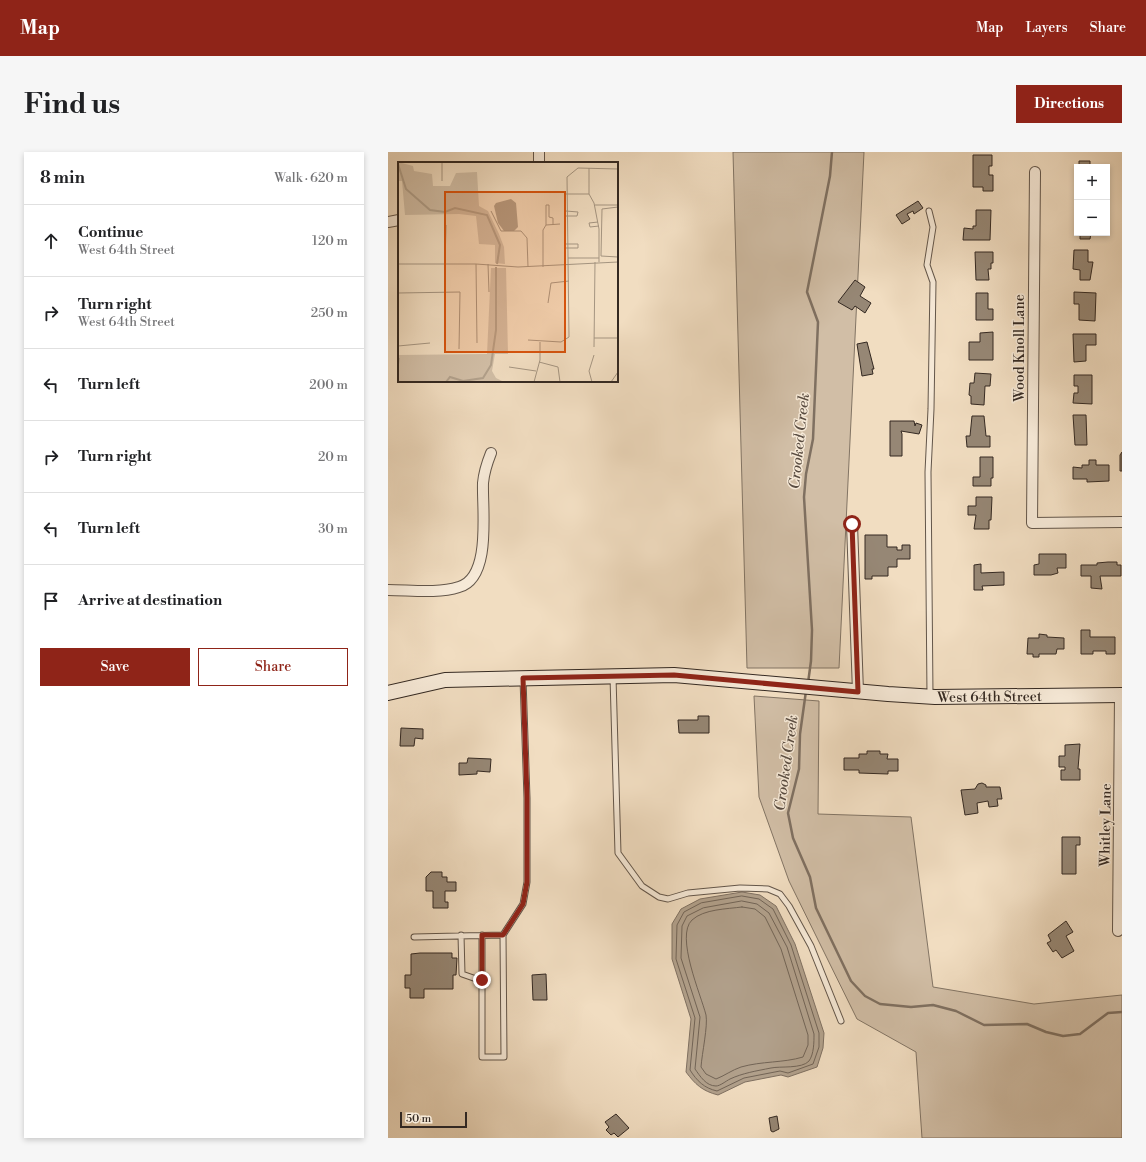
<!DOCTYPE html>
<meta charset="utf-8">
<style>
body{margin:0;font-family:"Libre Bodoni",serif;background:#f6f6f6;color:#202124}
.controls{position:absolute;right:12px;top:12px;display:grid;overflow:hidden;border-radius:0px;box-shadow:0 2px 6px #0003}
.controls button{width:36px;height:36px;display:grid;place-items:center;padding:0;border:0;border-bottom:1px solid #e0e0e0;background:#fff;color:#202124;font:20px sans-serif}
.scale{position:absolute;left:12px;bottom:10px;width:67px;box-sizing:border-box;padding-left:4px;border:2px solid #342922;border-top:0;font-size:11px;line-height:14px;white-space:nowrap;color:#342922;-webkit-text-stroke:3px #f6e9d7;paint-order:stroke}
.stop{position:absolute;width:12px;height:12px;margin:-9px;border:3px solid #8f2418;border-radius:50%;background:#fff}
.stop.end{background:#8f2418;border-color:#fff;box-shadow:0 1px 4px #0008}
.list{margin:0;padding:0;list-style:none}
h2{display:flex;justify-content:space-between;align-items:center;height:52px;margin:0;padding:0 16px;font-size:17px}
h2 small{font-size:13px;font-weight:400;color:#757577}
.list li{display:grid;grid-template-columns:26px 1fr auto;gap:12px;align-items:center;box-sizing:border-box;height:72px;padding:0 16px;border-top:1px solid #e0e0e0}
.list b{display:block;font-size:15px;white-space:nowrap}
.list p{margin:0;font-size:13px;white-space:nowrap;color:#757577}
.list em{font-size:13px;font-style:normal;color:#757577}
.actions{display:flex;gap:8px;padding:12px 16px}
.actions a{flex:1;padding:9px 0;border:1px solid #8f2418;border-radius:0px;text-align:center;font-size:14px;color:#8f2418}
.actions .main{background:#8f2418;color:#fff}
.icon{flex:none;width:22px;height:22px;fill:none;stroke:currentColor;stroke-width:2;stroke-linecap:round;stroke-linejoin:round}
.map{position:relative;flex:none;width:734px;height:986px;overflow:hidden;border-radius:0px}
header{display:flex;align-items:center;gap:24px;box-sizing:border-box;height:56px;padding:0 20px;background:#8f2418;color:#fff}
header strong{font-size:19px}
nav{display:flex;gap:22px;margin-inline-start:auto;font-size:14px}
.intro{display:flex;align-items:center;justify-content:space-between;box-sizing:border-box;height:96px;padding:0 24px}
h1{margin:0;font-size:28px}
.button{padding:10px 18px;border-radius:0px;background:#8f2418;color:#fff;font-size:14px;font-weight:700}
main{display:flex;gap:24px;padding:0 24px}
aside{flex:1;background:#fff;border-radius:0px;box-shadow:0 2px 6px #0003}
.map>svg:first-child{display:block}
.green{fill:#d1bea6;stroke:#827464}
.water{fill:#b1a08b;stroke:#7f7061}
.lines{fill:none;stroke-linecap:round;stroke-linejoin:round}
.shore{stroke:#726456;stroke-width:1}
.stream{stroke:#7f7061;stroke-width:2.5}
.building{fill:#968775;stroke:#342922}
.lane-casing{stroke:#63564a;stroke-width:7}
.street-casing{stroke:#63564a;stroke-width:12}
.secondary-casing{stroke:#342922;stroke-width:16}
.lane{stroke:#f6e9d7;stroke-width:5}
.street{stroke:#f6e9d7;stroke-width:10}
.secondary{stroke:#f6e9d7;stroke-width:14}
.route{stroke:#8f2418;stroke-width:5}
.labels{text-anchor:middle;stroke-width:3;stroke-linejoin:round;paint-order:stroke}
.street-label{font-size:14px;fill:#342922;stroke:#f6e9d7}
.water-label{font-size:15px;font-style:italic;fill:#5a4d42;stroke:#f6e9d7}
.inset-river{fill:none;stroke:#b1a08b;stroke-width:2}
.inset-road{fill:none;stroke:#a59581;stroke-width:1}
.view{fill:#d6540e;fill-opacity:0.15;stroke:#d6540e;stroke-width:2}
.inset-edge{fill:none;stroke:#342922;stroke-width:2}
</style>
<header>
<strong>Map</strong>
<nav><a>Map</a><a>Layers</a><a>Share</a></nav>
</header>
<div class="intro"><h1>Find us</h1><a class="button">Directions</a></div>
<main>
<aside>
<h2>8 min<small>Walk · 620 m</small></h2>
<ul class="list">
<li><svg class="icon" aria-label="ahead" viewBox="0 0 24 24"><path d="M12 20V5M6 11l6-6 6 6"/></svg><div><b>Continue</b><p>West 64th Street</p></div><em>120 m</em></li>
<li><svg class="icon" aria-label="right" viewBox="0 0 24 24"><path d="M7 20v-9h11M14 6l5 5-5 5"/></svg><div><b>Turn right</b><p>West 64th Street</p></div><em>250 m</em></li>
<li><svg class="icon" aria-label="left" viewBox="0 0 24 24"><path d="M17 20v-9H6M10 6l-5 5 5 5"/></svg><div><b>Turn left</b></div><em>200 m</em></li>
<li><svg class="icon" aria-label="right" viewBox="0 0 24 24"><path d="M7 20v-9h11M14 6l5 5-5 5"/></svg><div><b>Turn right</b></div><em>20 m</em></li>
<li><svg class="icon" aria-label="left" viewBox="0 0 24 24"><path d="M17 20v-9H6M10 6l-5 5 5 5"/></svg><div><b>Turn left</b></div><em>30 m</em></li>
<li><svg class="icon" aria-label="arrive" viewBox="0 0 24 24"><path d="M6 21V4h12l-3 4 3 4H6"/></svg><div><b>Arrive at destination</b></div></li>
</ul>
<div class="actions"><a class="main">Save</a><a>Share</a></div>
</aside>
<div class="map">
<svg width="734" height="986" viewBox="0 0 734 986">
<rect width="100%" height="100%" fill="#f1ddc1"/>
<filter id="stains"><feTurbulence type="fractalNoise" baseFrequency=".005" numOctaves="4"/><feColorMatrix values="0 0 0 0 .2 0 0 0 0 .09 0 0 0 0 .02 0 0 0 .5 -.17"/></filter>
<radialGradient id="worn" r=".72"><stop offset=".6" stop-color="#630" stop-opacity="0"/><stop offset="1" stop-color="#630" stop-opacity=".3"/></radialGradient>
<path class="green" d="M345,0H476L451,516H359Z
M366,544L431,549L430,662L523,665L545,835L646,852L734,843V986H534L528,900L469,867L401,729L371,645Z"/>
<path class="water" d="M354,740L372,743L388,754L407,792L436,881L435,896L429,915L400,925L393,923L357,930L330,943C314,939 307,932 298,920L303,867L284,807V772L293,757L312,747Z"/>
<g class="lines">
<path class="shore" d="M354,744L371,747L385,757L403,793L431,881V895L425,912L400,921L392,919L356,926L329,939C316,936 309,929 302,918L307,866L288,807L289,773L296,760L313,751Z
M354,749L369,752L381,761L399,795L426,882C426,890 426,902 421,909C414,917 392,914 383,916C368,919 355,921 342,927C338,929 332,934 328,934C318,934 312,924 307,917L312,865L293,806L294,774L299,764L315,756Z
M354,755L367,757L377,765L393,797L420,883V893L415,905C395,911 374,909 353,915C344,918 336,924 328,927L318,922L313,915C314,901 320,874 318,863C313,843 287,784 304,768C316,757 339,757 354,755Z"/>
<path class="stream" d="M420,531L423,509L424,478L416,345L418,322L425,287L430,170L419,140L442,24L444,0
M418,539L412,582L411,617L400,661L405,686L422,725L428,756L463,829L477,844L492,852L523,855L545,853L568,859L596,873L639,872L658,880L675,884L692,882L720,861L734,860"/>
</g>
<path class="building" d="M585,3H604V14H601V23H605V39H595V35H585Z
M691,9H702V15H691Z
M530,49L535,56L526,62L525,59L519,62L522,67L514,72L508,63Z
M687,57H689V70H687Z
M588,58H603L602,88H575L576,76L585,77V74H588Z
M692,81H703L702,87H692Z
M686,98H700V110H705L702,128H692V118L685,117Z
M587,100H605V111H603V117H600L601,128H588Z
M467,128L477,135L472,144L483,151L477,161L467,154L464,158L450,150Z
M686,140L708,141L707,169L691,168V152H686Z
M588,141H600V157H605V168H588Z
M605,180V208H581V190H592V181Z
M685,182H708V193H698V209L686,210Z
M479,190L486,217H484L485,222L474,224L469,192Z
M587,221L603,222L602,234H597L596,253L583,252V244L581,243L582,231H586Z
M686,223H704V252L685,251L686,241H690V234H686Z
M685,263H698L699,293H687Z
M584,264H596L598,284H602V295H579L578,284H582Z
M502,269H526L527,274L528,271L534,273L531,282L513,279L514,282V304H502Z
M734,300V319H732V303Z
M592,305H605V326H603V334H585V325H592Z
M701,308H708V313H721V329L699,330V327H685V315L694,316V313H701Z
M588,345H604L603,368H601V377H586L588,363H580V354H588Z
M477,383H499V395H509V398H514V393H522V407H509V415H500V424H484V427H477Z
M651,402H678V416H669L670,421L663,423H646V413L651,412Z
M720,410H729V413H733V424H712L714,437L703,436V424H693V413H709V411Z
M593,412V421L616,420V433L594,434L595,438H586V413Z
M693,478H702V485H727V502H718V499H705V502H693Z
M651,482L659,483V485L676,486V497H669L668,502H651V505H645V502H639L640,486H651Z
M310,564H321V581H291L290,568H310Z
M13,576L35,577V587L27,586L26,594H12Z
M692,592L690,617H692V628H673V618H677V615H671V604H677V593Z
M479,599H492V602H500L499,607H510V619H500V622L471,621V618H456V606H471V602H479Z
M80,606L103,607L102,620L89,619V622L71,623V611H79Z
M594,631L598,633V635H612L614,647H609L610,654L601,655L600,649L589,651L590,661L577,663L573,638L587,637L590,632Z
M674,685H692V693H688V722H674Z
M43,720H54V725H59V730H68V739H57V750H60V756H45V739H38V725Z
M678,769L685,780L678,784L686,799L674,806L668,798L665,800L659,791L663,789L660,783Z
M32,801H64V806H69L68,823H65V837H36V846H22V836H17V823H23V802Z
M158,822L159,848H145L144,823Z
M228,962L241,976L230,985L226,981L223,983L218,978L221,975L217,970Z
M389,964L391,977L385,980L383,979L381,966Z"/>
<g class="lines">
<g class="lane-casing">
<path id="lane" d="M541,59L545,75L539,113L545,130L543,257L540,320L542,543
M225,525L230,701L254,734L271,745L280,747L300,741L352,736L380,737L392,742L401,754L423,794L453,869
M73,783L74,822L94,829V905H116L115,783
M26,785L115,783L135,752L139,730V646L135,527
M94,829V783"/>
</g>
<g class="street-casing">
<path id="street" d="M151,0V11
M647,20L644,371L734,370
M0,70L11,68
M464,372L470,540
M0,438C22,438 49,442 71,435C104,426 94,357 95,331C96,320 99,311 103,301
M730,779L732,543"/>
</g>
<g class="secondary-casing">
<g id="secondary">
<path id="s1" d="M0,541L57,528L286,523L500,542L547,545L734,543"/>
</g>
</g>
<use href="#lane" class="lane"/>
<use href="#street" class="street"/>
<use href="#secondary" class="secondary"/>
</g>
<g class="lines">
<path class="route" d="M94,828V783H115L135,752L139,730V646L135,526L286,523L470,540L464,372"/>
</g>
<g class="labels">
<g class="street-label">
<text transform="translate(631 196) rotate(-90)" y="5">Wood Knoll Lane</text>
<text dy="5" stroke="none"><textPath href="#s1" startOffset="604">West 64th Street</textPath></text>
<text transform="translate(717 673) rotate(-89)" y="5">Whitley Lane</text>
</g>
<g class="water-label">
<text transform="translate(411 289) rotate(-84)" y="5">Crooked Creek</text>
<text transform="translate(398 611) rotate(-82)" y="5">Crooked Creek</text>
</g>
</g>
<g transform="translate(10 10)">
<rect width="220" height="220" fill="#f1ddc1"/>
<path d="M0,0L15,4L16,9L34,12L35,24H52L58,11L79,10L81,44L90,49L101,72L106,85L107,102L97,101V83L81,82L78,54L61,52L7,53L4,19H0ZM93,106H108L110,192H97L94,209L98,216L106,220H0V193L89,192Z" fill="#d1bea6"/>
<path d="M113,37L118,41L120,65L116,69H106L100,61L96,44L98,41Z" fill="#b1a08b"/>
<path class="inset-river" d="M0,2L8,27L32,48L47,50L57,46L89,53L102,83L99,102M48,220L52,215L65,219L85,216L93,203L98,168V105"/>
<path class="inset-road" d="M66,0H123M191,6V32M44,19V0M168,32H191M191,32L196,41L201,67V100M197,43H220M220,45L204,47L203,94L220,95M93,49L103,69H123L129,76L130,105M168,49L180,50L179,54H168M200,60L191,61L192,65L201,64M148,63V43H151V55L155,56V63M168,82H180V86H168M170,96H201M0,102H78L120,105L220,100M47,102L48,63M78,102L79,181M90,102L91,130M145,105V68L148,63L162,62M0,131L62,130L61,187M150,141L153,121L171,119M196,176H220M130,178L163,180L171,175L169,15L180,6L220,7M0,184L32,181M196,185L197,100M141,200L160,205L162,220M111,205L138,209M0,209L1,196M136,220L142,198V180M194,220L191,209L196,193M213,220L220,210"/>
<path class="view" d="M47,30H167V190H47Z"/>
<rect width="220" height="220" class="inset-edge"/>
</g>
<rect width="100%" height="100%" filter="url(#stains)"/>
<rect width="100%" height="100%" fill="url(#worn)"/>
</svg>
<div class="controls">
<button>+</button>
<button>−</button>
</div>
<div class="scale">50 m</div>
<div class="stop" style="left:464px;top:372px"></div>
<div class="stop end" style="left:94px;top:828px"></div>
</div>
</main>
